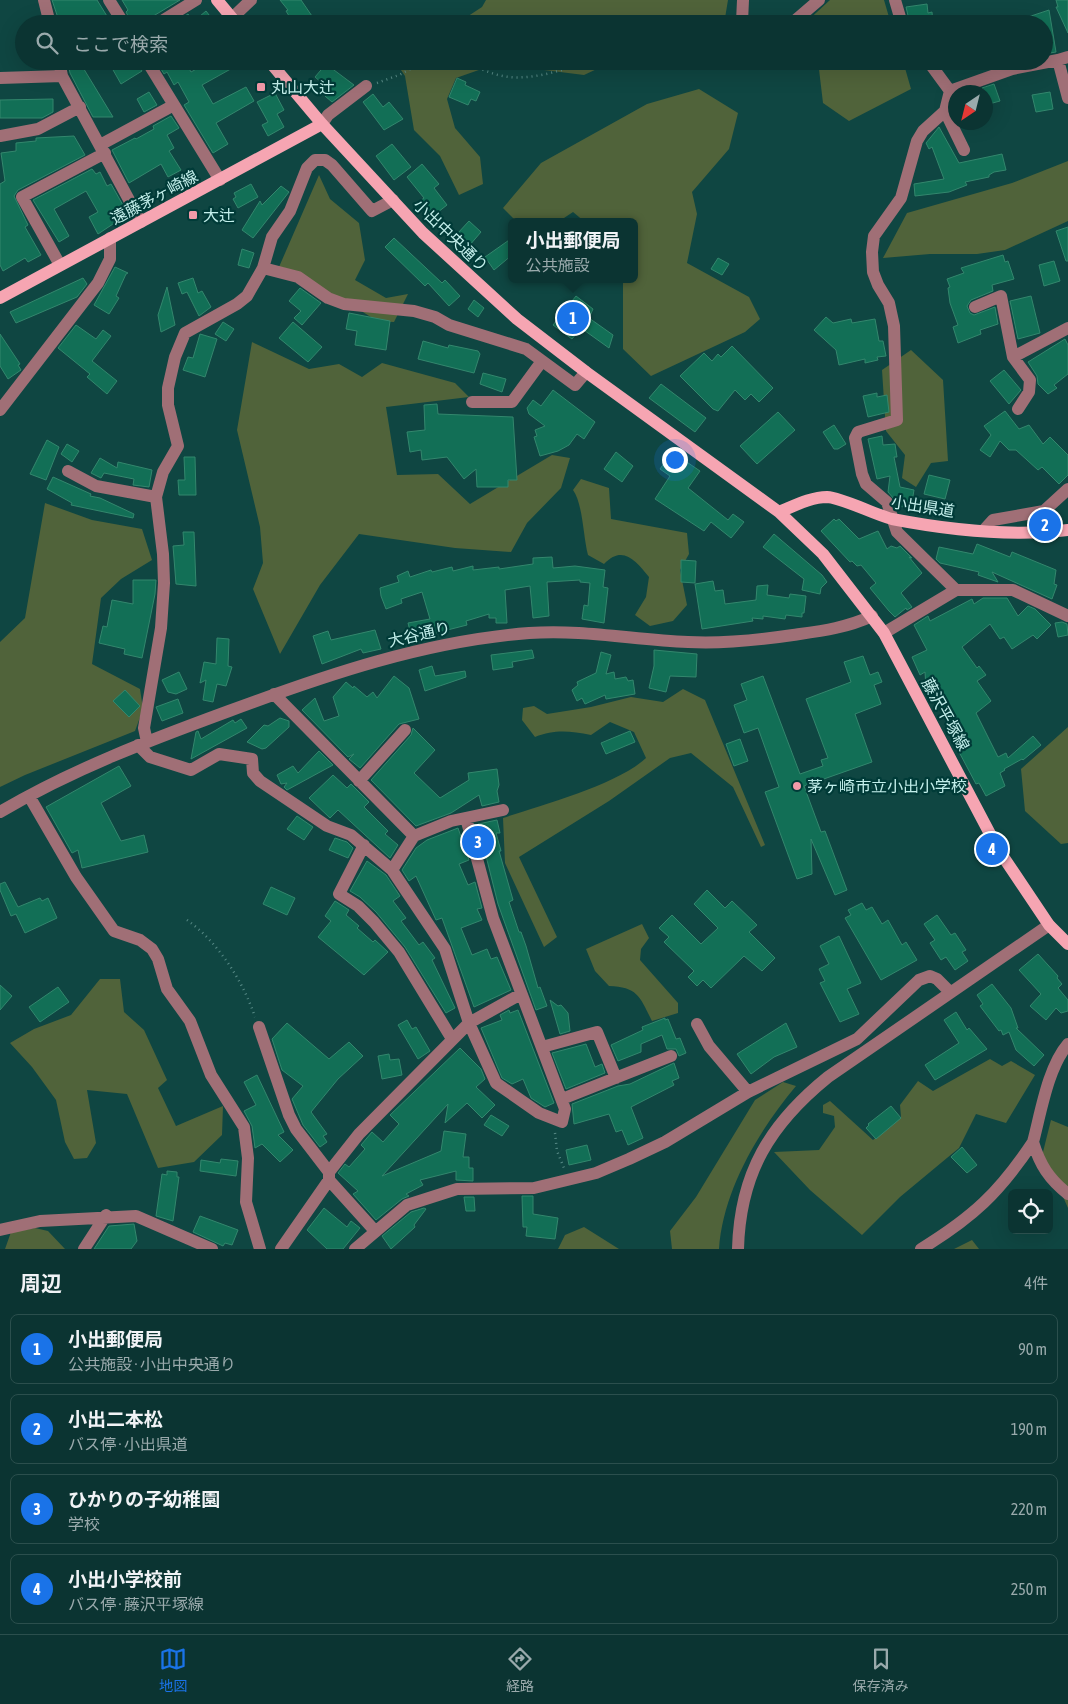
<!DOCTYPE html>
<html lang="ja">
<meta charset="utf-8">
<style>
body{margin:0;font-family:"Asap Condensed","Noto Sans JP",sans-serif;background:#193f3e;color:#f1f3f6}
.controls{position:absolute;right:15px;bottom:15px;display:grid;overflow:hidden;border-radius:8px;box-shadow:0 5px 20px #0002}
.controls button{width:45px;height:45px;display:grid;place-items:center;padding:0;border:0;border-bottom:1px solid #2b4f4d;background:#0b3432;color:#f1f3f6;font:25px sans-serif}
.compass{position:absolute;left:948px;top:85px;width:45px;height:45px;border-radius:50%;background:#0b3432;box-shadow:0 5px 20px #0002;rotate:215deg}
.you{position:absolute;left:674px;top:459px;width:18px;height:18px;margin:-12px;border:4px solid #fff;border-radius:50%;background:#1a73e8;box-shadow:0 0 0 8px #1a73e833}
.badge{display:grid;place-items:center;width:32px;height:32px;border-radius:50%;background:#1a73e8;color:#fff;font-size:16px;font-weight:700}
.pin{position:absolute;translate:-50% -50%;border:2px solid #fff;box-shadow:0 1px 5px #0006}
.popup{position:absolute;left:508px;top:218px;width:130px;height:65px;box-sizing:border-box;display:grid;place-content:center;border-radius:8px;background:#0b3432;filter:drop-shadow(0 1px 4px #0005);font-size:16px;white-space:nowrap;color:#9aaaac}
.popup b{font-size:19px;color:#f1f3f6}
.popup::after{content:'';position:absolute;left:50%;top:100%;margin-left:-10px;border:10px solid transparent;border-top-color:#0b3432}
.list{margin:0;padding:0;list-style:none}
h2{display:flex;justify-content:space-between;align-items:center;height:65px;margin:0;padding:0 20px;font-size:21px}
h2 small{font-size:16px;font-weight:400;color:#9aaaac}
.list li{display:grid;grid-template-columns:32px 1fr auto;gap:15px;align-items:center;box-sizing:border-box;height:70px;margin:0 10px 10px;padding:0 10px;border:1px solid #2b4f4d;border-radius:8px}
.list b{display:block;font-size:19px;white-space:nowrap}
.list p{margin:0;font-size:16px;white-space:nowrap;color:#9aaaac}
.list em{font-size:16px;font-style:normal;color:#9aaaac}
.icon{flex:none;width:28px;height:28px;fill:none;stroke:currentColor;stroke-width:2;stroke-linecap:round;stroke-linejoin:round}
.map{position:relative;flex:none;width:1068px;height:1249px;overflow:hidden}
.search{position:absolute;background:#0b3432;box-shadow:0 5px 20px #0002;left:15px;right:15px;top:15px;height:55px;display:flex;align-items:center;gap:12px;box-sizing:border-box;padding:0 18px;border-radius:28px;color:#9aaaac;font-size:19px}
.sheet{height:385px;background:#0b3432}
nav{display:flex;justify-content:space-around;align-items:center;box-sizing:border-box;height:70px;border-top:1px solid #2b4f4d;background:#0b3432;font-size:14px;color:#9aaaac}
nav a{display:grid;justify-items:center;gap:2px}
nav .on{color:#1a73e8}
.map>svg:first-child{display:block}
.green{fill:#50633a}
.building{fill:#126f56;stroke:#33876d}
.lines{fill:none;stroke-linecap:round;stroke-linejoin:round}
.path{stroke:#578a86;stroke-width:2.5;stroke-dasharray:1 4;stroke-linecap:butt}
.minor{stroke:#a06f76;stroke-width:12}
.major{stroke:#f6a5b2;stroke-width:12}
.poi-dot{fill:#f39aa9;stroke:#003b38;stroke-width:2}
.labels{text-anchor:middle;stroke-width:4.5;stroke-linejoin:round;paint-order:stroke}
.poi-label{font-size:16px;fill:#c3efeb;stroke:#003b38;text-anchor:start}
.street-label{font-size:16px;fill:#c3efeb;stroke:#003b38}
</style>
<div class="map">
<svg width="1068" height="1249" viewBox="0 0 1068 1249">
<rect width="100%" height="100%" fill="#0f4642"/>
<path class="green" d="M486,0H728L725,18L717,24H456L482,7Z
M830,0H884L891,24H804Z
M395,61H614L584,75L496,64L456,78L447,99L455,128L480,157L483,184L459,195L440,156L414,130L405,76Z
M818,61H903L911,89L849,121L823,103Z
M699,89L738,113L729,149L692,192L697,214L687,263L749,297L760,319L745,332L651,376L623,349V279H634V222H585L573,212L558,222H517L503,208L541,163L647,104Z
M1068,161V221L1005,250L977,254H930L883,258L907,213L1012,183Z
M319,175L330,199L359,223L365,260L355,280L386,298L408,294L394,322L377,321L344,300L279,267Z
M252,342L309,369L339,364L362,377L382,363L455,383L469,397L386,407L397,475L438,474L470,504L552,455L570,458L561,488L527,523L511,552L455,548L359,534L320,585L280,654L253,589L263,563L260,527L237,430Z
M911,350L943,380L948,461L931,463L916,487L902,478L905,455L886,431L882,370Z
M581,479L609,488L611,519L687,533L689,554L680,570L687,605L673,621L650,626L635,615L646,597L649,577C636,561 623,544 604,564L588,555C583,536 583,504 573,490Z
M45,503L92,520L142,529L152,560L121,579L101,598L92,664L140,689L143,709L135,731L25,775L0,787V642L25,618Z
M683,689L705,700L765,845L761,847L733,787L691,753L670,758L609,801L519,857L557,937L544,947L505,863L503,818C542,805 617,785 646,758L634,732L610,722L591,735C570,731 555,729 535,737L522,720L523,708L534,706L547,714L591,707L631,697L663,702Z
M1068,727V843L1061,844L1025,811L1021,769Z
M642,924L649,938L641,949L640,960L678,1003V1013L652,1021C640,997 638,987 609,986L595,971L586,949Z
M100,979H120L124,1012L144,1030L167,1080L158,1088L176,1126L223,1106L222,1135L194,1162L158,1168L127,1094L87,1090L96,1143L87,1158L74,1159L65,1142L56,1100L32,1067L10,1043L34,1029L71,1015Z
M990,1059L1002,1066L1011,1061L1035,1075L1006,1123L976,1114L959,1148L900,1197L862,1235L810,1190L774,1152L819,1150L835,1127L834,1116L823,1113V1105L830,1101L873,1140L901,1117L900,1105L918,1081L933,1091Z
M783,1082L796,1086C759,1130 723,1190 719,1249H672L670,1231L696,1197L755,1100Z
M1051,1120L1068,1127V1208L1060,1190L1039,1168Z
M584,1227L619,1249H558L565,1235Z
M35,1228L48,1231L65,1249H5L11,1232Z
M972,1240L979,1249H954Z"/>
<path class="building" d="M52,0H97L110,21L112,20L114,24H60Z
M122,0H180L140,24H132L126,12L128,10Z
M280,0H301L314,19L306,24H294L286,11L288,10Z
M1056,0H1068V33L1056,7H1058Z
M927,4L928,13L932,12L933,24H910L906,7Z
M1049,10L1056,52L1044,54V24L1013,22Z
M206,11L216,24H182L179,20L188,14L193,22Z
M71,61H79L113,117H93L70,73L68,63Z
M108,61H136L142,71L121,84Z
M160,61H185L182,63L184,67L187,65L191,72L211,61H245L202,85L213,104L246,87L254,101L216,123L228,144L213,153L184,105L189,102L178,82L174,85L167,72L164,74L158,64Z
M326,64L354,85L332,102L325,96L330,90L315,77Z
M457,78L466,82L465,85L480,92L476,101L471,99L468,105L449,97Z
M994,84L1000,101L989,104L986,99V92L982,88Z
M149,92L157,105L144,112L137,99Z
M1050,92L1053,109L1036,112L1032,95Z
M275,93L284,110L277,114L284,127L268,136L262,125L268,122L257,102Z
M373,94L383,107L389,102L403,119L384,130L363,102Z
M53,99V112L42,118H0V100Z
M171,116L179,128L167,135L174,148L169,151L181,170L168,177L161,164L129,183L112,150L135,138L136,139L154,129L153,126Z
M939,127L959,163L1002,154L1006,170L994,172L989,175V177L965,182L967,185L949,192L915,196L914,184L944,179L932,147L929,149L926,143Z
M74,136L85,155L18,190L14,196L28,225L25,227L41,255L28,262L25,258L3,271L0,265V184L5,181L1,153L16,151V143L36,141V138Z
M392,144L411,167L394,180L376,156Z
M422,164L439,184L434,188L447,205L433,216L420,201L424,198L407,177Z
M92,169L96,174L100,172L107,186L111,184L128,214L98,234L89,217L98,212L86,191L54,209L69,236L59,242L33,200Z
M251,184L258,197L238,208L233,199L236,197L234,193Z
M281,186L289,192L253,238L242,230L260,201L262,205Z
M469,221L481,232L469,246L457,234Z
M1068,227V261H1066L1056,231Z
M394,238L442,283L445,280L460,296L449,306L428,283L425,286L385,247Z
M512,238V255L494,270L485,257Z
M242,249L254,253L249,268L238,265Z
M1003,255L1005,262L1008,261L1014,279L992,285L993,291L971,300L967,306L970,313L974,315L995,307L998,324L980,330L981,334L958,343L953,327L958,325L950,303L948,288L950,287L947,279L964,273L961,268Z
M718,258L729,264L722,275L711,269Z
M1054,261L1060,281L1044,286L1039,265Z
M115,267L128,273L126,274L116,296L119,298L109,314L94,305Z
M83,278L87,284L77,297L16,323L10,312Z
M193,278L198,293L202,291L211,307L199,316L187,292L182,294L178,283Z
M167,287L175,325L161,332L158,315Z
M300,288L321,303L302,325L294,318L301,311L289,301Z
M576,296L593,309L589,318L613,335L609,348L581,328L572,339L553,325Z
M1031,296L1040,333L1018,339L1010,301Z
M474,300L484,308L478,317L468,309Z
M349,313L390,321L386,350L355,345L357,331L346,329Z
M826,317L833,323L851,319L852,323L875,319L879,341H883L886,356L877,357L878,360L865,363V359L839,365L836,350L814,330Z
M223,322L234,329L226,341L215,334Z
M293,322L322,347L308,362L279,338Z
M76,325L96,339L103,330L111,336L92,361L117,381L107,394L87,377L90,374L58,348Z
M0,334L20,364L18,365L21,370L8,379L0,366Z
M200,334L217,339L205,377L183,370L188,357L193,358Z
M1065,339L1068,345V374L1054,385L1057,388L1048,394L1038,384L1037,376L1028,362Z
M423,341L448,348L449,345L478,351L480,354L474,373L418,359Z
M732,346L773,388L759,402L751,394L745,400L735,390L718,411L713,409L680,376L704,353L712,361L718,354L721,357Z
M1004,370L1021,390L1009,404L990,381Z
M483,373L506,379L502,392L480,384Z
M661,384L706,418L695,432L649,398Z
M553,390L595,422L584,439L577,434L569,445L558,451L540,456L534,437L537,436L535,430L545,426L529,414L527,408L533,400L541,406Z
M877,393V397L887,395L889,412L868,417L863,396Z
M437,404L438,414L513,417L517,480H508V487H477L476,469L464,479L447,457L422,460L421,450L410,452L407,432L425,430L424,405Z
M1005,411L1019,429L1029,425L1043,444L1050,437L1068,455V475L1059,484L1042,467L1038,470L1016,450H1009L1000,441L990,457L980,450L991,435L984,426Z
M778,412L795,430L757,464L740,446Z
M834,425L846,444L838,449H834L823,432Z
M882,436L883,445L895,444L897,457H894L900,487L914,490L911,508L897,506L894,499L888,492L890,476L877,479L868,439Z
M47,440L59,447L46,480L30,474Z
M67,444L79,451L72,462L61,454Z
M616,452L633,466L622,482L604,469Z
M672,452L700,471L688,488L728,520L733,514L744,522L731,538L711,522L704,531L655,499L670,476L660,469Z
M184,457H195L196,495H179L178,480H185Z
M100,458L117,468L118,462L152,470L149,487L133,485L134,479L104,473L101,478L91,473Z
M929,475L950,480L945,499L924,494Z
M53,477L91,494L90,496L100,498L134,514L133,518L71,505L72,503L47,489Z
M834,519L836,521L839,519L859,539L878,531L887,549L891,546L897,548L900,546L912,558L909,557L922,573L901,593L912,607L907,610L906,608L895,617L889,611L870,588L876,583L861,565L857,566L852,561L850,562L821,531Z
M183,532H194L196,586L176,584L173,546L184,545Z
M774,534L822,575L827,582L821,588L820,594L802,590L804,579L763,547Z
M977,544L1010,557L1012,552L1056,570L1054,584L1057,585L1052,599L992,572L998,582L978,575L979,572L940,563L936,559L939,547L973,554Z
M552,557L553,568L575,566L605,570L603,587L608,588L604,623L582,619L584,605L588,606L590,583L580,582V580L547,582L549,616L533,618L530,586L505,590L507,623H496V618H489V614L466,621L467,625L412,639L408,623L430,619L422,592L401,599L402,603L386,609L381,596L380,588L399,582L397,576L408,571L410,577L431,570L432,572L452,567L453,571L473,566V570L499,567V569L533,564V558Z
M681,560L696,561L695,583L681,582Z
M133,580H156L155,594L142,658L124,654L125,649L99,643L103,626L107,627L112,600L133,604Z
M713,581L715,591L723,590L725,604L756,600L757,586L768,585L767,595L789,598L790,594L806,596L804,613H802V617L786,615L785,619L763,616V619L752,618L753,621L702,629L695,584Z
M983,598H1007L1018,616L1028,606L1035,609L1051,625L1037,639L1033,635L1012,649L1004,637L1000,639L990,624L962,647L977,668L979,666L986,675L977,681L991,701L976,713L998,757L1006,753L1008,758L1033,736L1041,745L1023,760L1022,759L1004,769L1005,770L1000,773L1005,786L986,796L979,783L976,784L949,733L953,731L952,728L955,726L938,700L935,702L926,688L925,672L920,675L912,657L927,650L914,625L928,616L930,621L972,599L974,604Z
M1062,622L1067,624L1068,635L1058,637L1055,623Z
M375,630L381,649L363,653L361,649L322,664L313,636L328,631L331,640Z
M217,638L229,639L228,666L232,667L226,686L217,684L213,702L203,700L206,680L200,683L204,662L216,664Z
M532,650L534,658L512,662L513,667L493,670L491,655Z
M654,650L697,654L696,677L670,676L666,692L649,688L654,666Z
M601,652L611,655L606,674L614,672L615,679L626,677L628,681L633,680L635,694L606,699L605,695L585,704L582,698L577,701L572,690L578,685L577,682L596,673Z
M863,656L870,675L878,672L882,682L874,685L881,704L855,714L872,762L804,786L821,832L825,831L847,890L835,895L811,839L812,874L797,879L765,792L779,787L758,728L744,733L734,705L747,700L741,684L763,676L800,774L823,766L821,760L828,758L806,699L851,682L844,662Z
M432,666L435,676L465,671L466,677L425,691L419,670Z
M179,672L187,689L176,694L168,692L162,680Z
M394,676L409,688L419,719L399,724L360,768L349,759L354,754L348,757L302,710L315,698L324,721L339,716L333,697L346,682L353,688L354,686L367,697L373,692L377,698Z
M125,690L140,706L129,717L113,701Z
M178,699L183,713L162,721L156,707Z
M280,718L289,721V727L266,748L262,749L247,742L264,725L268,726Z
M241,719L247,728L191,759L196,732L198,731L201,739L233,720L235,723Z
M413,728L435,750L414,773L440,798L469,780L468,773L497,769L499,785L497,791L499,802L482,806L479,795L451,813L416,826L371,780L411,735Z
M630,731L635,742L606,754L601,743Z
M740,739L748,761L734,766L726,744Z
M319,751L333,765L287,790L284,787L287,783L281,784L277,775L293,766L298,773Z
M119,766L131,786L101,803L121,841L144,835L148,852L82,868L78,850L72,853L46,807Z
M333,775L347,788L351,784L369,802L364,807L388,831L385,834L398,845L390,858L338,810L330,818L309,798Z
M297,816L313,827L304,840L287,829Z
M497,820L500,833H496L501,851H499L513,900L509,902L519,932H521L526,946L538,988L540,987L547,1006L536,1010L498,904L478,824Z
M458,828L469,860L459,864L468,885L475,882L482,908L477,909L482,920L461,928L472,955L487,949L491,959L497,957L511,990L474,1007L442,918L436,920L416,876L409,881L402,870L416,848L427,840Z
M335,838L347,842L353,848L348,858L329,850Z
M367,861L386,875L400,896L393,901L406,918L401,921L419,945L423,942L435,958L432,960L455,1008L446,1013L405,947L376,912L360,897L350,891Z
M5,882L18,907L40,898L42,901L48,898L57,918L25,933L16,914L11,916L0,890V884Z
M271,887L295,898L287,915L263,904Z
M707,890L725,908L732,901L757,925L749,932L775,958L762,971L744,956L711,988L703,980L697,986L688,977L694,971L664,942L669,937L659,928L672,915L701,944L718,928L694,904Z
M335,901L349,910L346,915L359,926L357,928L373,942L375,940L388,952L364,975L318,937L331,921L325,916Z
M862,903L866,910L872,907L882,924L888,920L902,945L906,942L917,960L881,980L845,918L851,915L848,910Z
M937,915L951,935L955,933L966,950L962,952L968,961L955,970L946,957L941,960L930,943L935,940L924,924Z
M839,936L861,983L847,989L859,1014L840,1022L820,983L825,981L819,969L829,964L820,946Z
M1038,954L1058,976L1057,978L1062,984L1058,988L1068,1000V1011L1061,1013L1056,1008L1046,1020L1030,1006L1041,994L1019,970Z
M992,984L1011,1008L1018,1028H1016L1044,1055L1034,1066L1016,1050L1009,1032L1003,1035L1001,1030L999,1031L980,1006L983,1004L977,995Z
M0,985L12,996L0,1010Z
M58,987L69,1002L40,1022L29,1007Z
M550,1000L558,1006L561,1005L568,1013L570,1031L560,1034Z
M509,1010L510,1013L518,1010L554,1103L545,1107L531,1098L523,1079L512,1084L502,1078L481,1028L502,1020L500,1015Z
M956,1012L967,1030L969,1028L987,1049L935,1080L925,1065L959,1043L944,1020Z
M665,1018V1020L668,1019L676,1039L680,1038L686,1053L679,1056L676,1049H667L662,1035L641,1044V1052L618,1061L611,1045L643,1030L642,1027Z
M407,1020L412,1029L416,1027L430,1051L418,1059L398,1025Z
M287,1023L329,1059L349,1042L363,1056L338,1079L311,1112L327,1134L323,1136L327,1142L320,1147L303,1125L292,1099L303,1086L282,1070L272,1039Z
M786,1023L797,1047L774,1057L751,1074L737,1054Z
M586,1044L595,1067L602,1064L605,1073L566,1089L552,1053Z
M460,1048L481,1069L485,1079L476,1087L495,1105L482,1118L467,1103L445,1123L448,1104L382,1176L441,1151L444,1131L466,1134L463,1157H469V1168H473V1181L456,1180V1171L420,1180L423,1185L406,1194L409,1196L402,1199L376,1220L353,1194L358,1191L338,1173L345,1164L349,1167L365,1149L361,1145L372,1132L383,1142L399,1124L390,1115Z
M389,1054L390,1060L399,1059L402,1075L382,1079L378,1056Z
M674,1063L679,1078L672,1081L674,1085L631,1107L643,1138L628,1145L622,1130L616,1132L609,1114L574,1124L572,1104L618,1086L630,1084Z
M257,1075L284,1132L278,1135L293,1150L280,1162L262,1144L255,1148L252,1126L244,1111L256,1105L244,1082Z
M891,1106L901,1118L876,1139L866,1128L869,1125L868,1124Z
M491,1115L509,1126L502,1136L484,1125Z
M587,1145L591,1160L569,1165L566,1150Z
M962,1147L977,1165L967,1173L951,1157Z
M221,1159L238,1161L236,1176L200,1171L201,1160L220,1163Z
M167,1171L177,1172V1177H179L173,1221L156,1216L162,1174L167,1175Z
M522,1196H533V1214L558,1218L555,1239L526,1236L527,1227H523Z
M464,1197H474L475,1211H466Z
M324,1208L347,1227L351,1221L360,1228L343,1249H327L307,1230Z
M424,1208L426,1209L414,1225L415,1227L391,1249L382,1236L411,1212Z
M200,1216L238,1230L232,1245L225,1243L223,1246L193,1232Z
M134,1224L137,1241L131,1249H94L109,1226Z"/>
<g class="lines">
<path class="path" d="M454,61C470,63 483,71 498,75C529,83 563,69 593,61
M377,83L399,75L426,61
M187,920C218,942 243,981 255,1017
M555,1133L557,1151L564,1168"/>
<path class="minor" d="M44,0L50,24
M109,0L124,24
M743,0L742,22L751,24
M895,0L902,24
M232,18L251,0
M157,24L196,0
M791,24L819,0
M1068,57L1058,60L1068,98
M59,61L62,76
M147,61L220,180
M928,61L950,91
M0,78L62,76L141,222
M945,111L964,150
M322,124L328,115L366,86
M0,136L38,129L80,107
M100,145L174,105
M60,265L22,197L105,153
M263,268L298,277L328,298L344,304L414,311L435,317L449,325L526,349L575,385L586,372
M975,307L1001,296L1013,357L1030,380L1029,392L1018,409
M1013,357L1068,328
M472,402H512L542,361
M0,410L98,283L110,259V238
M68,471L96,486L156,497
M983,531L993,520L1044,511L1068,489
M956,590L897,532L887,502L866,484L862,474L855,438L858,432L897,420L894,326L889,303L878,285L873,272L872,252L874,236L901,198L917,141L923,131L945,111L950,91L1012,69L1058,60
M884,633L956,590H1013L1068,616
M274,694L414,836
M147,742L144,728L161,628L164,583L163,554L156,497L163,472L178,446L168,405V388L175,357L185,333L237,304L247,296L263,268L272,237L290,211L307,168L315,160H325L332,165L372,211L393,200
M138,745L150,757L191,770L219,754L252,759L253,773L260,781L327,826L351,835L392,870L445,949L469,1023L496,1083L539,1113L562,1122L565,1109L493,918L466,818
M359,781L405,730
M29,796L76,877L114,931L140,940L152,949L158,959L167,989L190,1021L211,1075L244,1127L248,1158L246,1202L260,1249
M0,812C73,769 150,740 229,711C326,675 425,641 529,633C582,629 635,640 688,642C723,644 759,640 793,635C821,631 846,628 872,616
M364,845L339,894L358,906L374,922L399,952L452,1039
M392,870L414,836L451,821L503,810
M697,1024L709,1046L748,1092
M259,1027L289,1115L296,1129L329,1172V1180L281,1249
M542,1047L597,1032L616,1078
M562,1099L671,1056
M1033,1142C1041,1112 1048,1067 1068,1044
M329,1172L359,1134L469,1023L521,994
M329,1180L375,1231
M0,1230L40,1221L136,1216L212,1249
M84,1249L106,1215
M355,1249L407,1205L457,1189L534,1188L596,1173L629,1159L665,1142L748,1092L857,1039L919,980L930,976L937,979L950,992
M738,1249C740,1173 770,1124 828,1077L1049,925
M921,1249C973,1217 999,1193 1033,1142C1040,1165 1049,1179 1068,1194"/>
<path class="major" d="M217,0L237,24
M269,61L322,124L423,233L517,319L586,372L779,512L823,554L884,633L998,849L1049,925L1068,944
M0,298L322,124
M779,512C794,506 811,497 827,497C843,498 873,514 892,519C949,530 1010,537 1068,530"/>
</g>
<g class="poi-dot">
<rect x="256" y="82" width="10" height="10" rx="2.5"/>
<rect x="188" y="210" width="10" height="10" rx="2.5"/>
<circle cx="797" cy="786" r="5"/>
</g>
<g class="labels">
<g class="poi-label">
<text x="271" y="93">丸山大辻</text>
<text x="203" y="221">大辻</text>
<text x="807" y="792">茅ヶ崎市立小出小学校</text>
</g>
<g class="street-label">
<text transform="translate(154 197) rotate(-28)" y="6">遠藤茅ヶ崎線</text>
<text transform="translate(451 235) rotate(44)" y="6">小出中央通り</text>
<text transform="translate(923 506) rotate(9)" y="6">小出県道</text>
<text transform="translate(419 634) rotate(-13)" y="6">大谷通り</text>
<text transform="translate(946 714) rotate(61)" y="6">藤沢平塚線</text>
</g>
</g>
</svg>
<div class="controls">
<button><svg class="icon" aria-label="locate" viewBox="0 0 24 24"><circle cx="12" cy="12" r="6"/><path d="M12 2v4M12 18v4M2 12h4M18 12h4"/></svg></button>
</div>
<svg class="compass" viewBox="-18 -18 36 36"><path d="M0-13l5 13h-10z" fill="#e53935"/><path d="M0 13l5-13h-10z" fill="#9aaaac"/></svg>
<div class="you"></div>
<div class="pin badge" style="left:573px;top:318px">1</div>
<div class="popup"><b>小出郵便局</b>公共施設</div>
<div class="pin badge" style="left:1045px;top:525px">2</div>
<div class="pin badge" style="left:478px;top:842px">3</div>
<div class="pin badge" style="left:992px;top:849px">4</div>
<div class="search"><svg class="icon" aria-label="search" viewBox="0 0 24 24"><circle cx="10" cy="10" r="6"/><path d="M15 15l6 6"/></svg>ここで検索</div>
</div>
<section class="sheet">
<h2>周辺<small>4件</small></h2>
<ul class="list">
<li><span class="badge">1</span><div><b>小出郵便局</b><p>公共施設 · 小出中央通り</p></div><em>90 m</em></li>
<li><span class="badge">2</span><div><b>小出二本松</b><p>バス停 · 小出県道</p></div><em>190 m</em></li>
<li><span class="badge">3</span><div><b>ひかりの子幼稚園</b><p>学校</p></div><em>220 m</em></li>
<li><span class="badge">4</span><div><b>小出小学校前</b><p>バス停 · 藤沢平塚線</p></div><em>250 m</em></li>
</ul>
</section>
<nav>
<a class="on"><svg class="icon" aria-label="map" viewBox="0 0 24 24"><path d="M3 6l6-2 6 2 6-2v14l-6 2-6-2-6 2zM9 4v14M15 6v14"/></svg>地図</a>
<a><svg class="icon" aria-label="directions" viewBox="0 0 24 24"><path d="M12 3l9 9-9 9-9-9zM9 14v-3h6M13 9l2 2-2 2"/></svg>経路</a>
<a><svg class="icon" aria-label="saved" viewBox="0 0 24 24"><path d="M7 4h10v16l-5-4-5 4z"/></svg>保存済み</a>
</nav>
